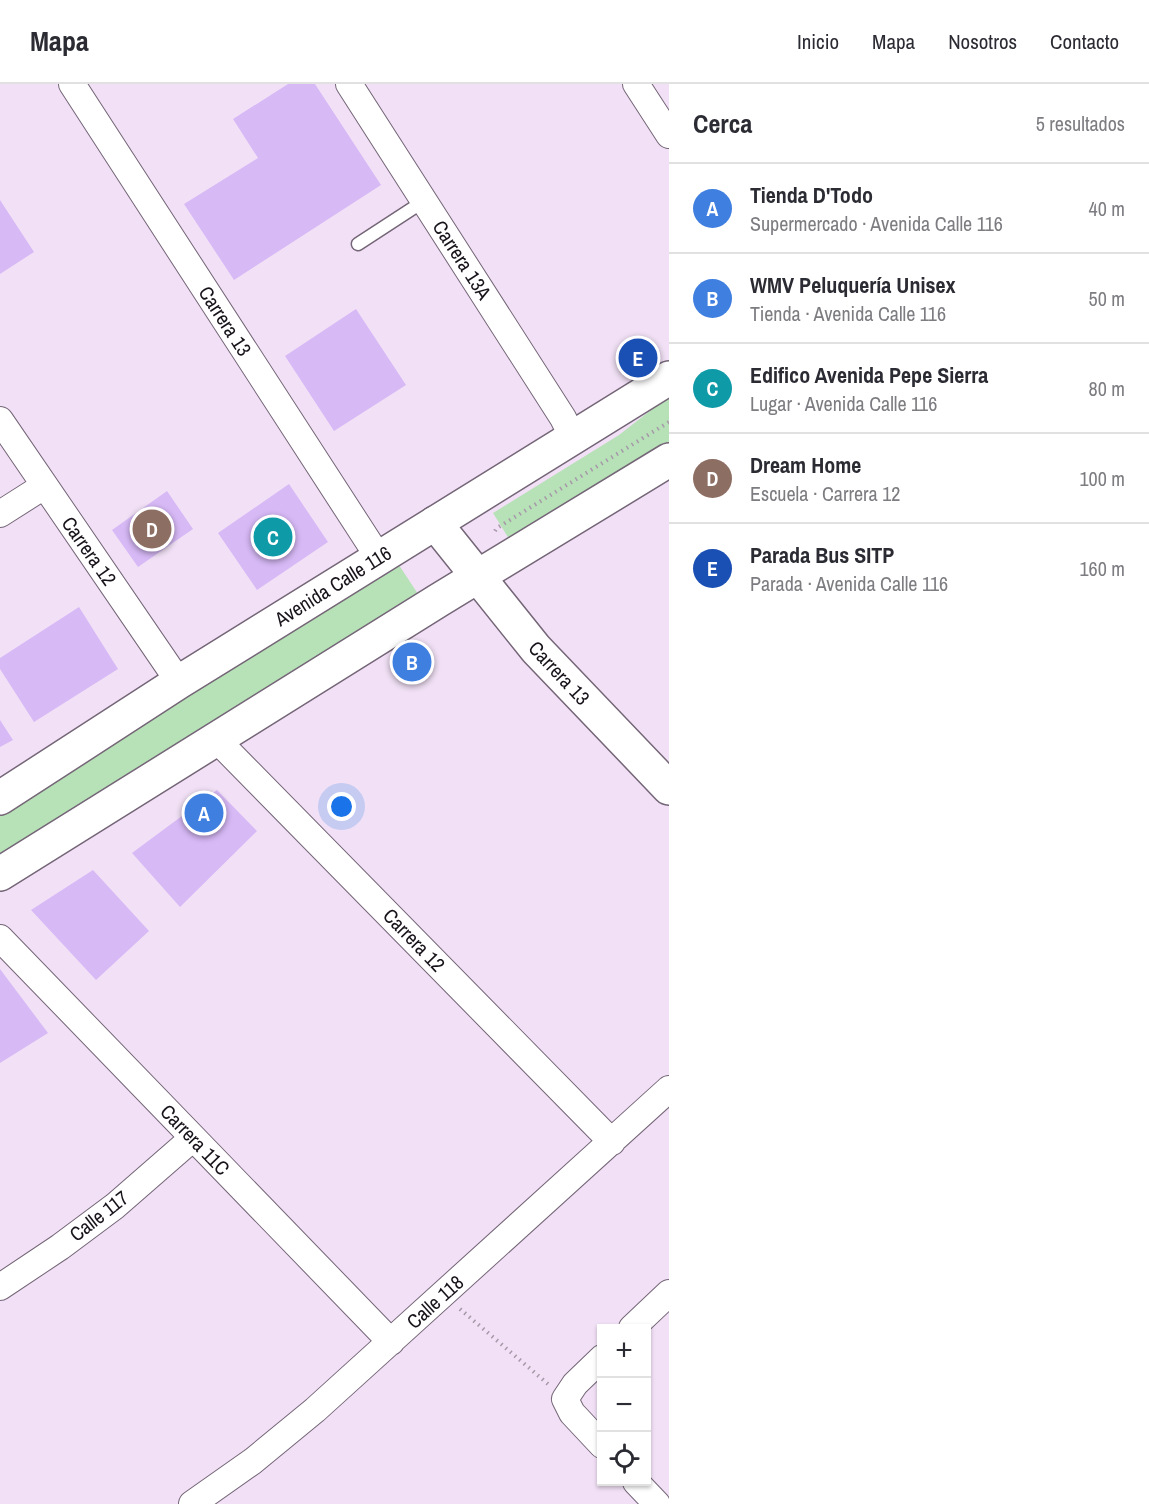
<!DOCTYPE html>
<html lang="es">
<meta charset="utf-8">
<style>
body{margin:0;font-family:"Archivo Narrow",sans-serif;background:#f2f2f3;color:#2b2b33}
.controls{position:absolute;right:18px;bottom:18px;display:grid;overflow:hidden;border-radius:0px;box-shadow:0 2px 4px #0004}
.controls button{width:54px;height:54px;display:grid;place-items:center;padding:0;border:0;border-bottom:2px solid #e1e1e2;background:#fff;color:#2b2b33;font:30px sans-serif}
.you{position:absolute;left:342px;top:723px;width:21px;height:21px;margin:-15px;border:4px solid #fff;border-radius:50%;background:#1a73e8;box-shadow:0 0 0 9px #1a73e833}
.badge{display:grid;place-items:center;width:39px;height:39px;border-radius:50%;background:#db2777;color:#fff;font-size:20px;font-weight:700}
.pin{position:absolute;translate:-50% -50%;border:3px solid #fff;box-shadow:0 2px 6px #0006}
.list{margin:0;padding:0;list-style:none}
h2{display:flex;justify-content:space-between;align-items:center;height:78px;margin:0;padding:0 24px;font-size:26px}
h2 small{font-size:20px;font-weight:400;color:#7c7c81}
.list li{display:grid;grid-template-columns:39px 1fr auto;gap:18px;align-items:center;box-sizing:border-box;height:90px;padding:0 24px;border-top:2px solid #e1e1e2}
.list b{display:block;font-size:22px;white-space:nowrap}
.list p{margin:0;font-size:20px;white-space:nowrap;color:#7c7c81}
.list em{font-size:20px;font-style:normal;color:#7c7c81}
.icon{flex:none;width:33px;height:33px;fill:none;stroke:currentColor;stroke-width:2;stroke-linecap:round;stroke-linejoin:round}
.map{position:relative;flex:none;width:669px;height:1420px;overflow:hidden}
header{display:flex;align-items:center;gap:36px;box-sizing:border-box;height:84px;padding:0 30px;background:#fff;border-bottom:2px solid #e1e1e2}
header strong{font-size:28px}
nav{display:flex;gap:33px;margin-inline-start:auto;font-size:21px}
main{display:flex}
aside{flex:1;background:#fff}
.map>svg:first-child{display:block}
.green{fill:#b7e1b7}
.building{fill:#d7b9f6}
.lines{fill:none;stroke-linecap:round;stroke-linejoin:round}
.lane-casing{stroke:#746577;stroke-width:15}
.street-casing{stroke:#746577;stroke-width:28}
.secondary-casing{stroke:#746577;stroke-width:36}
.primary-casing{stroke:#746577;stroke-width:36}
.path{stroke:#a699a9;stroke-width:4;stroke-dasharray:1.5 4.5;stroke-linecap:butt}
.lane{stroke:#fff;stroke-width:12}
.street{stroke:#fff;stroke-width:26}
.secondary{stroke:#fff;stroke-width:33}
.primary{stroke:#fff;stroke-width:33}
.labels{text-anchor:middle;stroke-width:6;stroke-linejoin:round;paint-order:stroke}
.street-label{font-size:20px;fill:#18131a;stroke:#fff}
</style>
<header>
<strong>Mapa</strong>
<nav><a>Inicio</a><a>Mapa</a><a>Nosotros</a><a>Contacto</a></nav>
</header>
<main>
<div class="map">
<svg width="669" height="1420" viewBox="0 0 669 1420">
<rect width="100%" height="100%" fill="#f2e1f6"/>
<path class="green" d="M669,312V361L511,458L493,429L619,351Z
M397,478L420,513L0,778V729Z"/>
<path class="building" d="M288,0H315L381,101L234,196L184,120L258,74L233,35Z
M0,116L34,168L0,190Z
M356,225L406,301L334,347L285,272Z
M289,400L328,458L257,506L218,449Z
M167,407L193,445L138,483L112,446Z
M79,523L118,585L34,638L0,585V574Z
M0,636L13,656L0,663Z
M217,706L257,747L180,823L132,769Z
M93,786L149,847L96,896L31,826Z
M0,885L48,949L0,979Z"/>
<g class="lines">
<g class="lane-casing">
<path id="lane" d="M358,160L424,117"/>
</g>
<g class="street-casing">
<path id="street" d="M72,0L379,474
M349,0L563,334L573,354
M636,0L669,51
M0,336L179,598
M0,430L44,402
M215,654L612,1058
M0,854L391,1258
M0,1203L60,1163L115,1122L193,1054
M632,1244L669,1209
M602,1274L575,1300L565,1315L572,1329L602,1361
M636,1398L657,1420
M192,1420L253,1377L315,1326L669,1005"/>
</g>
<g class="secondary-casing">
<path id="secondary" d="M435,439L536,565L669,704"/>
</g>
<g class="primary-casing">
<path id="primary" d="M0,714L179,598L669,294
M0,790L439,516L669,376"/>
</g>
<path class="path" d="M495,447L497,444L669,338
M460,1225L548,1300"/>
<use href="#lane" class="lane"/>
<use href="#street" class="street"/>
<use href="#secondary" class="secondary"/>
<use href="#primary" class="primary"/>
</g>
<g class="labels">
<g class="street-label">
<text transform="translate(462 176) rotate(57)" y="7">Carrera 13A</text>
<text transform="translate(225 237) rotate(57)" y="7">Carrera 13</text>
<text transform="translate(89 467) rotate(55)" y="7">Carrera 12</text>
<text transform="translate(333 502) rotate(-32)" y="7">Avenida Calle 116</text>
<text transform="translate(559 589) rotate(47)" y="7">Carrera 13</text>
<text transform="translate(414 856) rotate(46)" y="7">Carrera 12</text>
<text transform="translate(195 1056) rotate(46)" y="7">Carrera 11C</text>
<text transform="translate(99 1132) rotate(-38)" y="7">Calle 117</text>
<text transform="translate(435 1218) rotate(-42)" y="7">Calle 118</text>
</g>
</g>
</svg>
<div class="controls">
<button>+</button>
<button>−</button>
<button><svg class="icon" aria-label="locate" viewBox="0 0 24 24"><circle cx="12" cy="12" r="6"/><path d="M12 2v4M12 18v4M2 12h4M18 12h4"/></svg></button>
</div>
<div class="you"></div>
<div class="pin badge" style="left:204px;top:729px;background:#3f7fe0">A</div>
<div class="pin badge" style="left:412px;top:578px;background:#3f7fe0">B</div>
<div class="pin badge" style="left:273px;top:453px;background:#0f9aa8">C</div>
<div class="pin badge" style="left:152px;top:445px;background:#8d6e63">D</div>
<div class="pin badge" style="left:638px;top:274px;background:#1a4fb4">E</div>
</div>
<aside>
<h2>Cerca<small>5 resultados</small></h2>
<ul class="list">
<li><span class="badge" style="background:#3f7fe0">A</span><div><b>Tienda D'Todo</b><p>Supermercado · Avenida Calle 116</p></div><em>40 m</em></li>
<li><span class="badge" style="background:#3f7fe0">B</span><div><b>WMV Peluquería Unisex</b><p>Tienda · Avenida Calle 116</p></div><em>50 m</em></li>
<li><span class="badge" style="background:#0f9aa8">C</span><div><b>Edifico Avenida Pepe Sierra</b><p>Lugar · Avenida Calle 116</p></div><em>80 m</em></li>
<li><span class="badge" style="background:#8d6e63">D</span><div><b>Dream Home</b><p>Escuela · Carrera 12</p></div><em>100 m</em></li>
<li><span class="badge" style="background:#1a4fb4">E</span><div><b>Parada Bus SITP</b><p>Parada · Avenida Calle 116</p></div><em>160 m</em></li>
</ul>
</aside>
</main>
